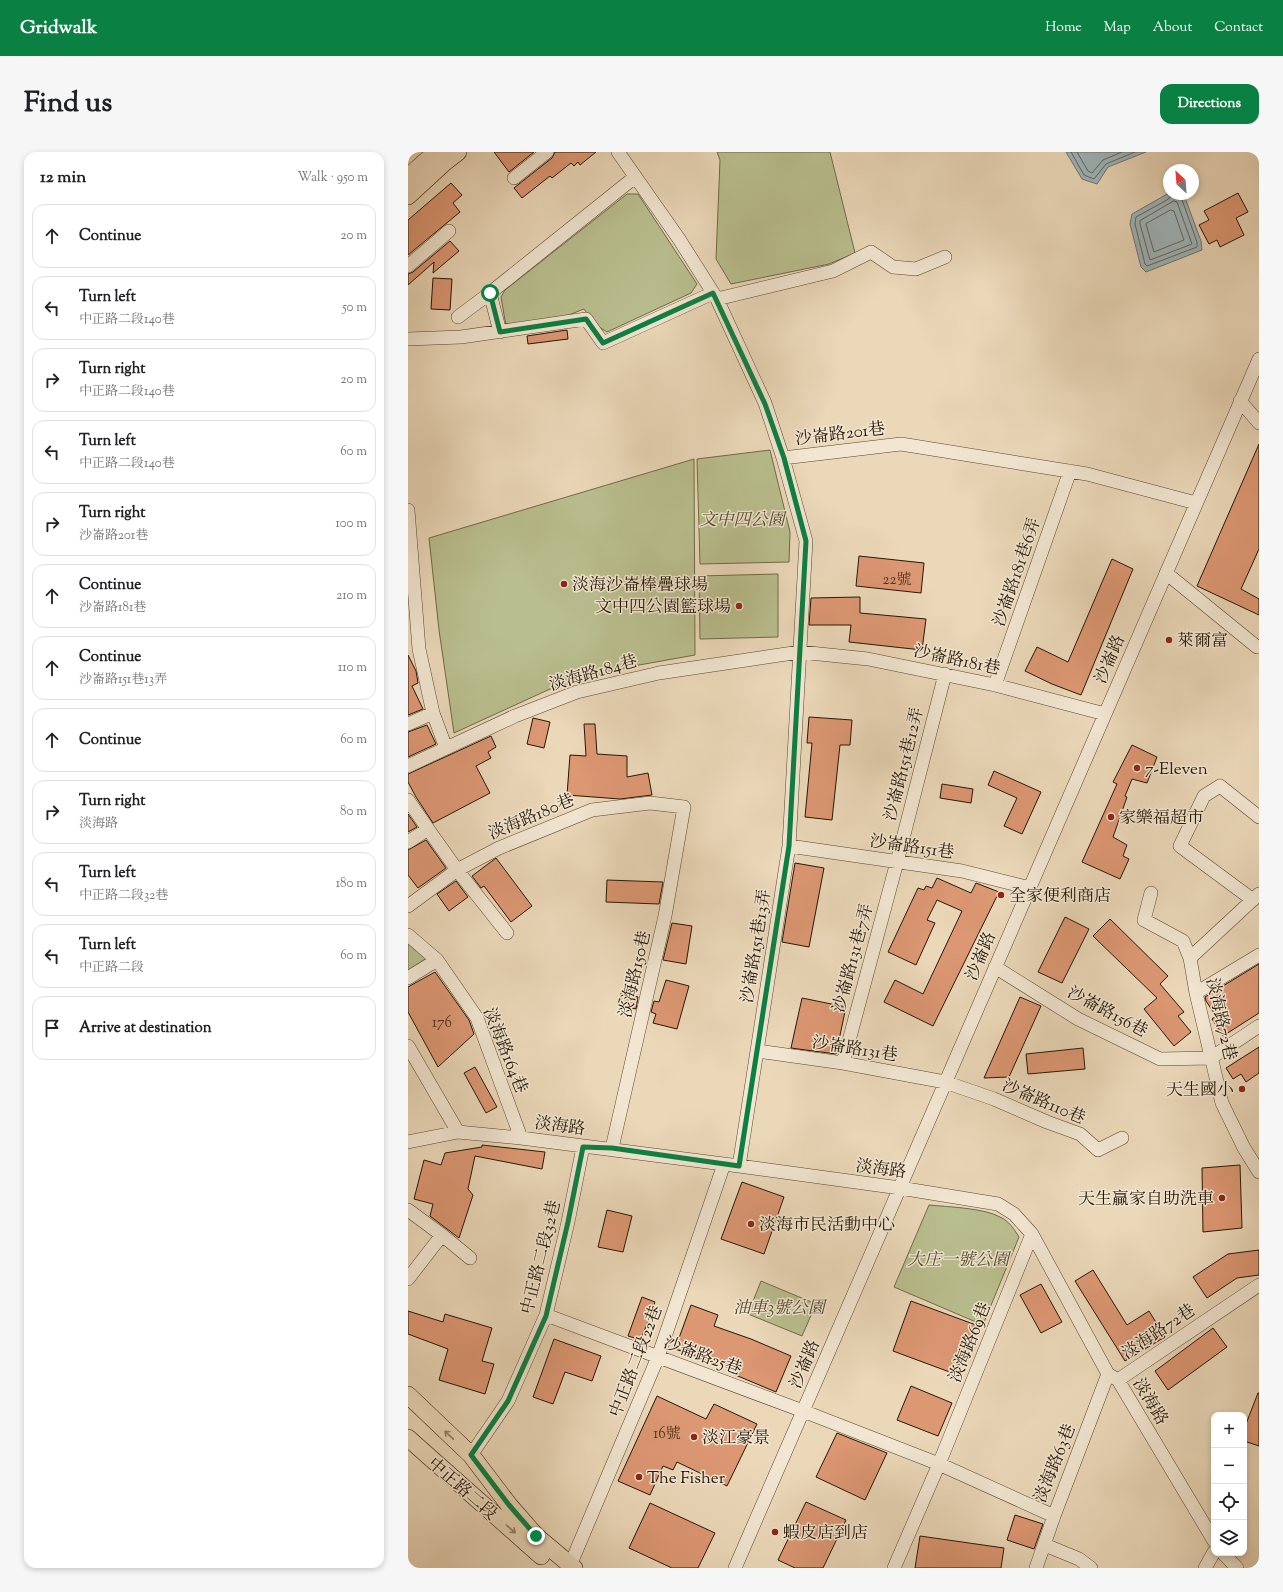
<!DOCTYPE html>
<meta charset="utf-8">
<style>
body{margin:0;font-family:"Sorts Mill Goudy","Noto Serif TC",serif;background:#f6f6f6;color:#202124}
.controls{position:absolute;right:12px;bottom:12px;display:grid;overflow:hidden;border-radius:8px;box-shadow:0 2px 6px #0003}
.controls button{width:36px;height:36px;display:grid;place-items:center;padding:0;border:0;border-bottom:1px solid #e0e0e0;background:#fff;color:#202124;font:20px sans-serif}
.compass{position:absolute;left:755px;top:12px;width:36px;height:36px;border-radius:50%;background:#fff;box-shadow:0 2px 6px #0003;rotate:334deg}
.stop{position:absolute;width:12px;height:12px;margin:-9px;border:3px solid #0b8043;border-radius:50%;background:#fff}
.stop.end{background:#0b8043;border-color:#fff;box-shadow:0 1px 4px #0008}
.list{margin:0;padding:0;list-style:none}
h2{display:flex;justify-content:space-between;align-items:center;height:52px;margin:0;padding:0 16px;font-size:17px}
h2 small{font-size:13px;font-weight:400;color:#757577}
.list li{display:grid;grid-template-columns:26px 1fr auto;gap:12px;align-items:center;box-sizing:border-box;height:64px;margin:0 8px 8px;padding:0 8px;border:1px solid #e0e0e0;border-radius:12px}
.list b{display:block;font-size:15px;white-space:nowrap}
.list p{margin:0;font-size:13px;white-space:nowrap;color:#757577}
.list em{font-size:13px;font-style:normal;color:#757577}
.icon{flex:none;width:22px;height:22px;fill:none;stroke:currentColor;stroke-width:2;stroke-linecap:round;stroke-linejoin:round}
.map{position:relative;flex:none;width:851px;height:1416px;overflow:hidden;border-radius:12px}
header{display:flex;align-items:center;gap:24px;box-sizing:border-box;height:56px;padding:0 20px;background:#0b8043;color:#fff}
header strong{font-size:19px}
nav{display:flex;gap:22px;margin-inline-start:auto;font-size:14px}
.intro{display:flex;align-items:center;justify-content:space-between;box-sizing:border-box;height:96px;padding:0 24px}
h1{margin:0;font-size:28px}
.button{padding:10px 18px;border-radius:12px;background:#0b8043;color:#fff;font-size:14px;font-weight:700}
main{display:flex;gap:24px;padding:0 24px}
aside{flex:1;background:#fff;border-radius:12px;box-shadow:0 2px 6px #0003}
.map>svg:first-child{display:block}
.green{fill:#b9be8e;stroke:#6f6a48}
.water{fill:#9eb6bb;stroke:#6e7671}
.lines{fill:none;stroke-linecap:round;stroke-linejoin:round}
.shore{stroke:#62665f;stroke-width:1}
.building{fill:#dc9773;stroke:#251603}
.minor-casing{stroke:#564630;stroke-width:14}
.major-casing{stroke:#251603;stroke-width:18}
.minor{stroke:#f2e6d2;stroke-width:13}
.major{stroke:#ebd8b9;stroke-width:17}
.oneway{stroke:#928167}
.route{stroke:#0b8043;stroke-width:5}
.poi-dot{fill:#8f2418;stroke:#f2e6d2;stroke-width:1.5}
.labels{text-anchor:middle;stroke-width:3;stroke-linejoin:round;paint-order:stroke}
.number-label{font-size:15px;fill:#53361f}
.street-label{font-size:17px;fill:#251603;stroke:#f2e6d2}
.park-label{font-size:17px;font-style:italic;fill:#51482d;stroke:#f2e6d2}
.poi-label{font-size:17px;fill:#251603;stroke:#f2e6d2;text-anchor:start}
</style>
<header>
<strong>Gridwalk</strong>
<nav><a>Home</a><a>Map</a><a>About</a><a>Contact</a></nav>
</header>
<div class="intro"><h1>Find us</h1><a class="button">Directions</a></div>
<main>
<aside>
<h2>12 min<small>Walk · 950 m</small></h2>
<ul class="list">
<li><svg class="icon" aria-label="ahead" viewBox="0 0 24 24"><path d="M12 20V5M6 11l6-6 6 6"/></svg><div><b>Continue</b></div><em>20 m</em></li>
<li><svg class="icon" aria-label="left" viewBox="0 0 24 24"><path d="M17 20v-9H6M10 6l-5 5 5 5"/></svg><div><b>Turn left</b><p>中正路二段140巷</p></div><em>50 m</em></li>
<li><svg class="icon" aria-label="right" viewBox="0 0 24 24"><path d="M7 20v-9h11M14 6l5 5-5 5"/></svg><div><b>Turn right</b><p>中正路二段140巷</p></div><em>20 m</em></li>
<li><svg class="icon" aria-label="left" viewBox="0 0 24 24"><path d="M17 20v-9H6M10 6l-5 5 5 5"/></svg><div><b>Turn left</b><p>中正路二段140巷</p></div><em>60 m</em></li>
<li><svg class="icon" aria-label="right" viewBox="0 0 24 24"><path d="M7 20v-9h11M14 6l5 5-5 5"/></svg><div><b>Turn right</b><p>沙崙路201巷</p></div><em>100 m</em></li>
<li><svg class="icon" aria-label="ahead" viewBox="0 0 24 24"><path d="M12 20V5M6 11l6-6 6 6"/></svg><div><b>Continue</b><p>沙崙路181巷</p></div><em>210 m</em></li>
<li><svg class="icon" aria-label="ahead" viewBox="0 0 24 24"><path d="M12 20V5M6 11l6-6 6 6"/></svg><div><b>Continue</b><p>沙崙路151巷13弄</p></div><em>110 m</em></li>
<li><svg class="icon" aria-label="ahead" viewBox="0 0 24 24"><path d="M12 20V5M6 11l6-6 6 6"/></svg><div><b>Continue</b></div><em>60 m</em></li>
<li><svg class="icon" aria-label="right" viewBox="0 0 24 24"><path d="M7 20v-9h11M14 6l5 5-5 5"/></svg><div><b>Turn right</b><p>淡海路</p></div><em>80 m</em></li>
<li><svg class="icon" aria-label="left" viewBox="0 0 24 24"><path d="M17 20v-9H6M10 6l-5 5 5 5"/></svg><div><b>Turn left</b><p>中正路二段32巷</p></div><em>180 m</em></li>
<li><svg class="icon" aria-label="left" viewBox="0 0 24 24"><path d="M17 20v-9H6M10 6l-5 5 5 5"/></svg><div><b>Turn left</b><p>中正路二段</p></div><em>60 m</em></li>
<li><svg class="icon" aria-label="arrive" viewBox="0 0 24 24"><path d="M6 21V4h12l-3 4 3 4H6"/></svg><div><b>Arrive at destination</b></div></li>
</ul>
</aside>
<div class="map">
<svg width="851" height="1416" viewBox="0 0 851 1416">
<rect width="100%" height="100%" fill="#ebd8b9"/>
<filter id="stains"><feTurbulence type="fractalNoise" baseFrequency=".005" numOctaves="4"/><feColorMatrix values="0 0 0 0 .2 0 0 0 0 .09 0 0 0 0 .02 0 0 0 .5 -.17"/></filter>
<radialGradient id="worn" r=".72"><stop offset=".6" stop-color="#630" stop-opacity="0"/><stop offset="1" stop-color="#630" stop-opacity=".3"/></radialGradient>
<path class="green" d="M309,0H422L447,101L421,112L323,132L308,107L312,8Z
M219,42H230L289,132L283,141L199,180L188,173L176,157L153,166L98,174L93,145L97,138Z
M362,298L382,380L381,410L292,412L289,307Z
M286,307L287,503L220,515L142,537L46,581L31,478L21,386Z
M370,422V485L292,487L291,424Z
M0,790L19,806L0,818Z
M521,1053C541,1055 576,1056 592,1065C601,1069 606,1077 611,1085L575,1173L486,1135Z
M353,1129L408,1152L394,1184L340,1162Z"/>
<path class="water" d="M658,0H738L700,15L689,32L674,27Z
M761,41L776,43L793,89L794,98L738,120L733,115L722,72L724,62Z"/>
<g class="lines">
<path class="shore" d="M663,0L676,23L686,27L698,12L727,0
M669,0L680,19L684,21L695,8L714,0
M765,42L759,48L728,65L727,72L737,112L739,114L789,95V90L772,42
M766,49L769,50L784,92L742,108L732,72V69Z
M763,58L766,59L776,88L746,100L738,72Z"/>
</g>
<path class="building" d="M86,0H126L101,20Z
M147,0H188L172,13L170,10L166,14L163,11L144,26L142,24L114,46L106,36L144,6Z
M43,31L54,43L45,51L52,60L0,103V68Z
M830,41L840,60L828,66L836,83L812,95L809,88L801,92L791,73L801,68L796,59Z
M42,89L51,99L25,121L26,110L0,133V122L5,120Z
M25,126L44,127L42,158L23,157Z
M159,178L160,187L120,192L119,184Z
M851,292V397L833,437L851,447V463L789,434Z
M451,404L516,411L513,441L448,434Z
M704,407L725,417L673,543L644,532L617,519L629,495L660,510Z
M452,445V461L518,467L514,498L441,490L443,473H401L403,446Z
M0,503L8,519L10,531L4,534L15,557L0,563Z
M401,565L444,568L442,593H432L424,668L397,665L404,591H399Z
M125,566L142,570L136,596L119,592Z
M176,572H187L189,602L219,604V625L240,621L244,643L212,647L159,643L162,603L178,604Z
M19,573L28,592L0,605V580Z
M83,584L88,595L80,600L83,606L68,614L82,641L25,671L8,645L0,630V622Z
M724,593L749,605L739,631L724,627L717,644L719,645L705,685L719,693L715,704L721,707L712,727L674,710L709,632L705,630Z
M586,619L633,640L614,682L596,674L609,646L580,633Z
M534,632L565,637L563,651L532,646Z
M0,662L9,675L0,680Z
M18,688L38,716L10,736L0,723V698Z
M88,706L124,754L103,770L76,734L73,736L64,724Z
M387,711L416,716L401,795L374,790Z
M529,726L563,741L568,731L591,740L525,874L476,850L487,828L515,842L554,759L529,748L519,768L527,771L508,813L480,800L510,736L516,738L518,734L524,736Z
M199,728L255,730L251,752L198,750Z
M48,729L60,745L41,759L29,742Z
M657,765L681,777L654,831L630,820Z
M702,767L760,824L752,832L776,860L770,864L783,880L766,894L736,857L749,846L685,784Z
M264,771L284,774L278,812L255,808Z
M851,812V861L815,884L804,867L808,864L798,849L797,845Z
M27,820L61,868L66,882L30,915L0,860V835Z
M258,828L281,834L269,877L245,871L248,862L243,860L246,849L251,850Z
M213,841L230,845L228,857L210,853Z
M612,845L633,854L601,925L576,926Z
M394,846L438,855L428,902L383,896Z
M851,895V921L838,930L833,922L825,927L818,916Z
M675,896L677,917L620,922L618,902Z
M67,915L89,955L78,961L56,921Z
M74,993L137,1000L134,1017L67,1004L60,1037L65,1043L51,1086L22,1064L25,1052L6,1047L16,1008L33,1013L37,1001L74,995Z
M832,1013L834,1076L795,1080L794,1016Z
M334,1030L376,1045L356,1102L313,1087Z
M199,1058L224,1064L215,1100L190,1095Z
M851,1098V1123L829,1126L799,1146L785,1125L820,1102Z
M685,1118L719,1173L741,1159L757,1185L717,1209L667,1129Z
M633,1132L654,1170L633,1181L612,1143Z
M234,1145L247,1150L233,1188L220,1184Z
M503,1149L568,1173L547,1222L485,1199Z
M283,1153L310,1163L306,1174L343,1187L383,1204L368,1240L325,1222L327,1218L267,1197Z
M0,1159L35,1170L37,1162L84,1176L74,1209L86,1212L77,1242L31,1228L40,1197L0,1182Z
M805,1176L819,1195L760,1238L747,1219Z
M146,1187L193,1204L184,1229L157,1220L145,1252L125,1245Z
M503,1234L544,1251L530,1284L489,1268Z
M850,1241H851V1294L836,1289V1277Z
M249,1244L298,1267L306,1252L349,1272L319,1334L269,1310L265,1318L255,1314L242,1343L210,1329Z
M429,1281L479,1301L457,1348L408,1325Z
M398,1350L438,1368L415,1416H387L370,1408Z
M242,1351L307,1381L290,1416H264L221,1396Z
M607,1363L635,1372L626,1397L599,1388Z
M512,1384L596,1396L593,1416H507Z"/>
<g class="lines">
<g class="minor-casing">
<path id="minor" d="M210,0L271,87L309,147L357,251L375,306L398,389L381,694L331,1014
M106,26L139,0
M0,114L41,79
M82,141L92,180
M309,147L425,119L463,100L485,115L508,117L537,105
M50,165L82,141L227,25
M0,187L53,185L178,167L195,191L305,141
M832,249L851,271
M375,306L493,292L679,322L788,351
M0,358L11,497L25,561L38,596
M758,421L849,495H851
M587,533L662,319
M0,572L25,561
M0,614L107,564L169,540L251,521L392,500L460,507L587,533L697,562
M0,648L20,677L0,690
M20,677L49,718L99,781
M381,694L554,719L622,736
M743,741L736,768L775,789L782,806
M851,742L782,806L788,841L814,951L836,996L851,1020
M845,748L772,694L796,644L812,634L851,665
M0,754L49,718L91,696L184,658L242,651L276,655L257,764L204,996
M0,783L29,808L0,826
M29,808L69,866L113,986
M587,815L670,867L752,907L803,906L851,874
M788,841L851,803
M0,894L50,980
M350,899L435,911L537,930L586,947L639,970L672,982L690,998L714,986
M435,911L489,710L537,522
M0,990L50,980L113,986L331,1014L492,1036L590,1052L606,1062L624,1082L700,1222L710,1228L806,1389
M0,1058L34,1083L0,1127
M34,1083L62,1106
M138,1163L395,1259L531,1312L646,1364L700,1222
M710,1228L851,1133
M63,1303L100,1249L138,1163L160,1070L175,995
M637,1393L671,1407L683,1416
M815,1401L829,1416
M161,1416L250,1205L316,1012
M327,1416L851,207
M486,1416L531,1312L624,1082
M628,1416L646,1364
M797,1416L806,1400"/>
</g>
<g class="major-casing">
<path id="major" d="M0,25L28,0
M0,44L37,10L50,0
M0,1243L63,1303L101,1353L128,1384L166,1416
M0,1286L133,1404"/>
</g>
<use href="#minor" class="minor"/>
<use href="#major" class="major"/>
</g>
<defs><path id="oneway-shaft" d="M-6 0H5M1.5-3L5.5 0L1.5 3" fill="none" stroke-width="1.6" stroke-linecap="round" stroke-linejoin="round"/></defs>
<g class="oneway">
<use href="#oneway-shaft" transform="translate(41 1283) rotate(-137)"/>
<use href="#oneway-shaft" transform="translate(103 1377) rotate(41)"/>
</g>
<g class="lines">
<path class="route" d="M82,141L92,180L178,167L195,191L305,141L357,252L376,306L398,389L381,694L331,1014L204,996L175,995L160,1070L138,1164L100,1249L63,1303L101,1353L128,1384"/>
</g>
<g class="poi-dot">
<circle cx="156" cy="432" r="4"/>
<circle cx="331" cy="454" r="4"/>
<circle cx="761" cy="488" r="4"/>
<circle cx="729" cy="616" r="4"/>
<circle cx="703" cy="665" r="4"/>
<circle cx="593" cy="743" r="4"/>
<circle cx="834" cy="937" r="4"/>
<circle cx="814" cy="1046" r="4"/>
<circle cx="343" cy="1072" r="4"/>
<circle cx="286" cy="1285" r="4"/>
<circle cx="231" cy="1325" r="4"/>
<circle cx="367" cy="1380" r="4"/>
</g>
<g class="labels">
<g class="number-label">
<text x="489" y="432">22號</text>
<text x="34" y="875">176</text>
<text x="259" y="1286">16號</text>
</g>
<g class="street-label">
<text transform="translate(432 281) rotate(-7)" y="6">沙崙路201巷</text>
<text transform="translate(608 420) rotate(-71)" y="6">沙崙路181巷6弄</text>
<text transform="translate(549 507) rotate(12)" y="6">沙崙路181巷</text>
<text transform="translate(701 507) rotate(-67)" y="6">沙崙路</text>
<text transform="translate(185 520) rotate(-16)" y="6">淡海路184巷</text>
<text transform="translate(495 612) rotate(-76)" y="6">沙崙路151巷12弄</text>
<text transform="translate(123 664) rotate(-23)" y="6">淡海路180巷</text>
<text transform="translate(504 694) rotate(8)" y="6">沙崙路151巷</text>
<text transform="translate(347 794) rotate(-81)" y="6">沙崙路151巷13弄</text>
<text transform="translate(572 804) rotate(-67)" y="6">沙崙路</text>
<text transform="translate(444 806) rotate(-75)" y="6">沙崙路131巷7弄</text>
<text transform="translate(226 822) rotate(-77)" y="6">淡海路150巷</text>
<text transform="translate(700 859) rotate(28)" y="6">沙崙路156巷</text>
<text transform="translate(814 867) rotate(77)" y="6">淡海路72巷</text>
<text transform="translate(447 896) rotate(9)" y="6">沙崙路131巷</text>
<text transform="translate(98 898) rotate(68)" y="6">淡海路164巷</text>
<text transform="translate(636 949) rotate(23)" y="6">沙崙路110巷</text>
<text transform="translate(152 973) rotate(8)" y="6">淡海路</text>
<text transform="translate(473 1016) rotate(8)" y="6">淡海路</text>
<text transform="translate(132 1105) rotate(-76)" y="6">中正路二段32巷</text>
<text transform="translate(750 1179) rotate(-34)" y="6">淡海路72巷</text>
<text transform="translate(561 1190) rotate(-68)" y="6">淡海路69巷</text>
<text transform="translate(295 1203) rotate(20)" y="6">沙崙路25巷</text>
<text transform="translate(227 1209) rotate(-69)" y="6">中正路二段22巷</text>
<text transform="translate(396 1212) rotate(-67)" y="6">沙崙路</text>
<text transform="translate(743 1249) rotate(59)" y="6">淡海路</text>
<text transform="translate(646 1311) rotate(-68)" y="6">淡海路63巷</text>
<text transform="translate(55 1336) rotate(41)" y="6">中正路二段</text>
</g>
<g class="park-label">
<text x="334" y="373">文中四公園</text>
<text x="550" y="1113">大庄一號公園</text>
<text x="371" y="1161">油車3號公園</text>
</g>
<g class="poi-label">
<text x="164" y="438">淡海沙崙棒疊球場</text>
<text x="323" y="460" text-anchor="end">文中四公園籃球場</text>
<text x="769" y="494">萊爾富</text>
<text x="737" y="622">7-Eleven</text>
<text x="711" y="671">家樂福超市</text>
<text x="601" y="749">全家便利商店</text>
<text x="826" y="943" text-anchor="end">天生國小</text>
<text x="806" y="1052" text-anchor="end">天生贏家自助洗車</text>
<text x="351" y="1078">淡海市民活動中心</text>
<text x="294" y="1291">淡江豪景</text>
<text x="239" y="1331">The Fisher</text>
<text x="375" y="1386">蝦皮店到店</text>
</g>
</g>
<rect width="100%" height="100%" filter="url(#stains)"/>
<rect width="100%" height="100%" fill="url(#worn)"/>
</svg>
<div class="controls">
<button>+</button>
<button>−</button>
<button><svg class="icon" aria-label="locate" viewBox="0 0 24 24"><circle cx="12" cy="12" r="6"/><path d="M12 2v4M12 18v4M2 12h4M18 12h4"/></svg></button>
<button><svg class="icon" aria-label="layers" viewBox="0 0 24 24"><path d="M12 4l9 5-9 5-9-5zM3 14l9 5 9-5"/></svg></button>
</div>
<svg class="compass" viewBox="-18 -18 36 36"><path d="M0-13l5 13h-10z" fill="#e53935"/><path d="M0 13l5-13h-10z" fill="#757577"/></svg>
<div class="stop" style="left:82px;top:141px"></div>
<div class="stop end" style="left:128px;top:1384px"></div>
</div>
</main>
